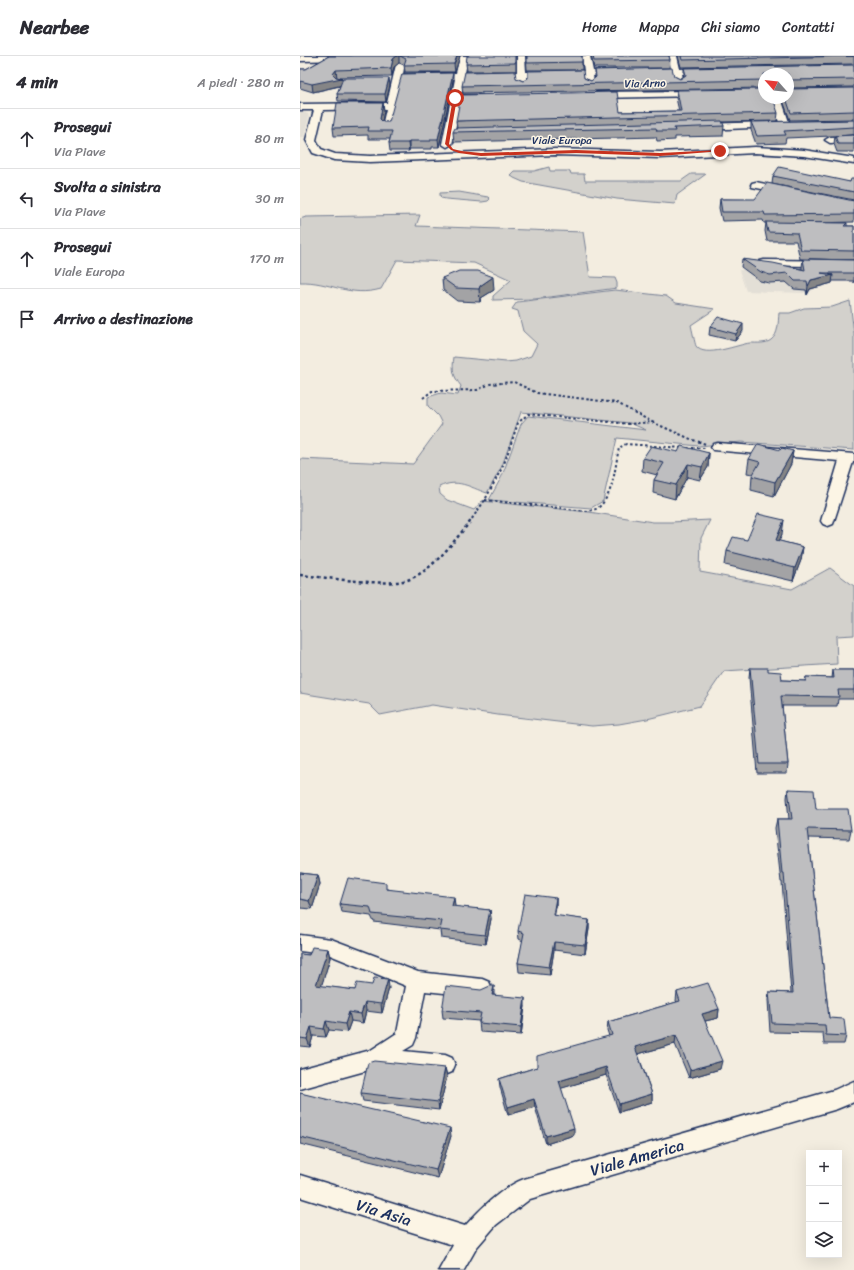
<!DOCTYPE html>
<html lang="it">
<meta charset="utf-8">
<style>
body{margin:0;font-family:Sriracha,sans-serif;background:#f7f7f7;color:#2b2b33}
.controls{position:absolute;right:12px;bottom:12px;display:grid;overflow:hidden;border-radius:0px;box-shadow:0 4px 16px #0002}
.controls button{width:36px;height:36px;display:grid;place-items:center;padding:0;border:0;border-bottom:1px solid #e1e1e2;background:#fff;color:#2b2b33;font:20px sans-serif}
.compass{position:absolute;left:458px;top:12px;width:36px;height:36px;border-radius:50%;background:#fff;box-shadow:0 4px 16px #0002;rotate:297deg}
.stop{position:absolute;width:12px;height:12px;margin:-9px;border:3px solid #c8321e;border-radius:50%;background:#fff}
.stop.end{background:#c8321e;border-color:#fff;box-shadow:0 1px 4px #0008}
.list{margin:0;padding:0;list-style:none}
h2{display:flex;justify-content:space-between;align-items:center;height:52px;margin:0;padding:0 16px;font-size:17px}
h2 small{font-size:13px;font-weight:400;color:#7c7c81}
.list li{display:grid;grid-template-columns:26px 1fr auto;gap:12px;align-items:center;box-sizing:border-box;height:60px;padding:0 16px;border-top:1px solid #e1e1e2}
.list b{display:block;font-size:15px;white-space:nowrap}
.list p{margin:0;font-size:13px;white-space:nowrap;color:#7c7c81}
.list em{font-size:13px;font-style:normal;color:#7c7c81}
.icon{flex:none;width:22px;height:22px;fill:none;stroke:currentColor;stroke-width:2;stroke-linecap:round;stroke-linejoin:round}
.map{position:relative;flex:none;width:554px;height:1214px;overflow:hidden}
header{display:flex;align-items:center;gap:24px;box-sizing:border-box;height:56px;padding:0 20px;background:#fff;border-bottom:1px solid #e1e1e2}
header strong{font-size:19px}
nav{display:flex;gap:22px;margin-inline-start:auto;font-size:14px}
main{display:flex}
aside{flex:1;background:#fff}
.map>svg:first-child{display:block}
.built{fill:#e3dfd6}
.green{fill:#d3d1cc;stroke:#778095}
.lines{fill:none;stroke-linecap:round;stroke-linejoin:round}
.street-casing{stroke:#1b2f5e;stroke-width:3}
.path-far1{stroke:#1b2f5e;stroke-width:2;stroke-dasharray:2.5 2.5;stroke-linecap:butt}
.path{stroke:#1b2f5e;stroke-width:2.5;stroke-dasharray:3 3;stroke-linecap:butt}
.street{fill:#fcf5e5;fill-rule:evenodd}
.wall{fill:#a3a3a5;stroke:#1b2f5e}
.shaded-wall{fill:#858586;stroke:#1b2f5e}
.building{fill:#bebec0;stroke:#1b2f5e}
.route{fill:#c8321e}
.labels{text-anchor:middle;stroke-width:3;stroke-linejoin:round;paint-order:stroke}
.far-street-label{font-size:11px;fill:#1b2f5e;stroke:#fcf5e5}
.near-street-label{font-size:16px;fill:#1b2f5e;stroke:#fcf5e5}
</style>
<header>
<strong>Nearbee</strong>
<nav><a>Home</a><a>Mappa</a><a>Chi siamo</a><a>Contatti</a></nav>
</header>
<main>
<aside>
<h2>4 min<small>A piedi · 280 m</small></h2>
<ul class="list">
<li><svg class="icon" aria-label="ahead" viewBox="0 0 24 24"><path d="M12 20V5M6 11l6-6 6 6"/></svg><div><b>Prosegui</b><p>Via Piave</p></div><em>80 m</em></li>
<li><svg class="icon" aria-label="left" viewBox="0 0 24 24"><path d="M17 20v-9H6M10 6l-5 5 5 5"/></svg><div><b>Svolta a sinistra</b><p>Via Piave</p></div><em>30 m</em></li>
<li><svg class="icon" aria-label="ahead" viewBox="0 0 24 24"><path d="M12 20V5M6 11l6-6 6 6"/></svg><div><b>Prosegui</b><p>Viale Europa</p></div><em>170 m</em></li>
<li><svg class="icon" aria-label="arrive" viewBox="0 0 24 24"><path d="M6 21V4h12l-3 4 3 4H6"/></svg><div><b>Arrivo a destinazione</b></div></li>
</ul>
</aside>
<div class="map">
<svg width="554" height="1214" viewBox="0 0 554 1214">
<rect width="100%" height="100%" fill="#f3ede0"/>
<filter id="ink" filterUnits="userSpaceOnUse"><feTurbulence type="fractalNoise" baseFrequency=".025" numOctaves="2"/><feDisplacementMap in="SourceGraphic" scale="8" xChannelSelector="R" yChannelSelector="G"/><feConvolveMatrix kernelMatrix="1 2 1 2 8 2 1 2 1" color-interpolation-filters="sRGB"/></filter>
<g filter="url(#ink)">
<path class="built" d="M0,54L8,58L9,62L4,81H0Z
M454,208L510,209L516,228L512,235L504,237L446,235L439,214H454Z"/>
<path class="green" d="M249,111L250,115H270L271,118H284L285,125H381L391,118H406L377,139L375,148L317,143L223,126L214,122L210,119L214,115H234Z
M159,136L188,141L190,143L188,145L182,146L146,143L141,142L140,139V137Z
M120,159L116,170L283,176L290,221L315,222L317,227V232L235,243L193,244V240L211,224L174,207L97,204L81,233C49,242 30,225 0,226V163L6,161Z
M315,234L366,240L376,247L415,253L391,269C392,273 395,288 396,290C404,303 439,288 450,287C457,287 466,288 471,284C479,278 478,266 479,257H490L504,252L532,251L550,245L554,278V394L441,386L399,390L317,382L303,445L291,452L189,444L202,420L221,368L228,360L346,374L330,367L221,356L202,410L187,437C169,431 158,422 139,431L140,438L147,444L174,454L182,445L289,456L353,466H371L410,464L401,482L400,516L492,533L530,512L554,530V579L536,580L537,608L424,615L400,650L347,663L319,668L292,670L198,659L132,649L80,659L69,648L0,637V403L113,408L142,368L138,360L128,350V341L141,337L158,339L161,330C153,320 152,314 154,301L206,306L216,305L231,300L237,288L223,275L218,255L212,253L217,246Z"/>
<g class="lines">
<g class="street-casing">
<path id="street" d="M0,0H51V1L47,4L0,5Z
M98,0H106L103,18L156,17L160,0H168L165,17L217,16V0H225L226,16L284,15L282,0H290L293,15L316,14L321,17L316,20H293L295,28L290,31L285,28L284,20L226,21L227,28L222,31L217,28V22L164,23L161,39H182L187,42L182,45H160L155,74L175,73L180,76L175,79L154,80L152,88L147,91L142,88L155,23L102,24L97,50L90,72H84L82,70L86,53L23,54L16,84L21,93L35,98L70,100L255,93L360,96L455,91L504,94L554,102V108L504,100L455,97L360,102L255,99L70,106L34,104L13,97L6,84L14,54H0V48L87,47Z
M369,0H377L380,13L406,12L411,15L406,18H382L384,26L379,29L374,26L373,18H348L346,16L351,13H371Z
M398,35L403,38L401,40L297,42L292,39L297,36Z
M471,42H481L490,69L488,71H482L480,69Z
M473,66L476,67L478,69L476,71L403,74L398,71L403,68Z
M554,80V86L530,87L525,84L530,81Z
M456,126L490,133L491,135L486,138L452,131L451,129L452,127Z
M464,204L554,205V211L460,209L458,207L460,205Z
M418,387L554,398V406H553L533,468L528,470L523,468L521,465L539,405L413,394L411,391L413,388Z
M0,879L31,883L118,916L182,923L189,926L192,932L189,938L182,941L125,935L116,982L113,989L103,995L145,999L152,1002L155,1009L152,1016L145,1019L76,1012L0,1033V1013L71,994L97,977L106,930L30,899L0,895Z
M554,1025V1046L537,1053L230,1143L196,1169L177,1191L164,1214H139L153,1189L0,1141V1119L165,1170C181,1152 201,1132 224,1123L534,1034Z"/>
</g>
<path class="path-far1" d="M123,342L132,335L177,334L190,328L214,326L237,337L317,347L352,366
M387,392H406
M185,444L287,455C291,454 296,454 299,451C314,438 315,410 319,392L326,388L382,392
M169,467L185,444L204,408L218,367L228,358L329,368L352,366L393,384L406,388"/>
<path class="path" d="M0,519C25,521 90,532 110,523C135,512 153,486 170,466"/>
<use href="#street" class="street"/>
</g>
<path class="wall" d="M29,0H160L155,16H105L104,9L99,7L94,11L92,20L40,21L42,22V23L90,29L86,46L38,45L37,38L40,30L13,36L0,32V13H6Z
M216,0V15H167L166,8Z
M226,0H282V14H227Z
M291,0H369L370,4L369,12H294Z
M378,0H554V8L381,11Z
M554,9V31L488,32L489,33L554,32V63L490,64L482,42H488V18H464V32L163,37L162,30L216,22L223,25L284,22L291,25L295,22V14L374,20L380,23L384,20V12Z
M153,25L139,91H132V93H109V95H90L89,87L90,83H68V79L34,80L33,72L83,47L84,55L82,65L83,66H89Z
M377,34L478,57L477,65L422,66L424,70L423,80L375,81V84L357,85L356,81L154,86L153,76L157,72L156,65L320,56L379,55L376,42Z
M554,64V79L486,82L485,87L456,88L451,74V66Z
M554,79V96H537L534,88L535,80Z
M473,120L550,126L554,123V144L472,128Z
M420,143L554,145V166H553L515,167H547V170H554V204L508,203L554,204V227V225H532V227L510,233L507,239L506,234L494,233L486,226L469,227L460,225L441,211L442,203L502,213V211L503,203H500L496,185H467L465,175L466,167H464L463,164L422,165L419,152Z
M142,222L194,234L181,242L180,246L157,245L143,234Z
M410,271L443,275L435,285L409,279Z
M480,394L493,395L491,408L474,440L451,434L452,420L453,418L447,417L449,403Z
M378,396L409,397L408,411L400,424L387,421L375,443L353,437L354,424L357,419L342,415L343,402Z
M482,478L479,485L503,491L501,504L493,525L425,509L427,495L447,484Z
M450,612L468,615L482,624L505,625L506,621L532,622L533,614H554V643H538L537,650H482L488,708L487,717H457L449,621Z
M488,733L516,753L551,774L549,783L508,782L529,962L546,980L544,988H524L523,977L470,976L468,944L469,936L491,937L482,826H481L475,772L477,763H489L487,742Z
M0,817L18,819L20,828L12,853L0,852Z
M87,833L155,850V851L190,854L191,863L186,888L141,882L140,874L74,866L71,860L42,856L40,848Z
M256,842V851L254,860L289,864V873L285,898L254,894L250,919L219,916L218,907L223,885L219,883L218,875Z
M28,893L30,902L21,930L55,934L89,932L82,957L66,955L63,967L51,965L47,976L29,974L26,981L13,980L10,991L0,990V898L9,899Z
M377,936L419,953L418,962L405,965L420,1013L389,1022L375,988L338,998L352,1038V1046L319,1056L306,1019L261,1032L274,1079L246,1088L235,1051L208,1059L200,1031L199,1023L237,1011L309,980L307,974L308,966L377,946L376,945Z
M194,939L225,950L221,979L180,976L179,965L143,962L142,954Z
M145,1012L147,1020L139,1054L63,1045L61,1037Z
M0,1037L151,1080L138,1122L0,1088Z"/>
<path class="shaded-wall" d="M97,0H99V7L94,11L92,20L91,12L93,3Z
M157,0H160L155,16L154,8Z
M36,14L37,22H42L43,29L13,36L12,28L33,18Z
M153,17V25L139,91L138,83Z
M89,22L90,29L86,46L85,38Z
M83,47L84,55L81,71L80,63Z
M109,85V95L108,87Z
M533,219L532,227L510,233L507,239L508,230L511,224Z
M193,221L194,234L181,242L180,246L179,233L180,230Z
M443,268V275L435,285L436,278Z
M493,395L491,408L474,440L475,426Z
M409,397L408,411L400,424L402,411Z
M388,408L387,421L375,443L376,429Z
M484,464L482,478L474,498L476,484Z
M503,491L501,504L493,525L495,512Z
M18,819L20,828L12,853L9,845Z
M154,841L155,850L153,859L152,850Z
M256,842V851L253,868V859Z
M190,854L191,863L186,888L185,879Z
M289,864V873L285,898V889Z
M254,886V894L250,919L249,911Z
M28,893L30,902L19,938L16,929Z
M88,923L89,932L82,957L81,948Z
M194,930V939L193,948L192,939Z
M225,942V950L221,979V971Z
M65,946L66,955L63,967L61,958Z
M419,953L418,962L401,966L402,958Z
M49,956L51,965L47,976L45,968Z
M26,965L29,974L26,981L24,973Z
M11,971L13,980L10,991L7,983Z
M376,979L375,988L334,999L335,991Z
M422,1005L420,1013L389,1022L390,1014Z
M306,1011V1019L259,1033V1025Z
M145,1012L147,1020L139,1054L138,1046Z
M352,1038V1046L319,1056V1048Z
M234,1043L235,1051L208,1059V1051Z
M150,1072L151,1080L138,1122L136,1114Z
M274,1072V1079L246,1088V1080Z"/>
<path class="building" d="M29,0H97L93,3L91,12L36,14L33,18L36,21L42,22L12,28L0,25V13H6Z
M100,0H157L154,8L104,9L106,3Z
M167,0H215V7L166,8Z
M227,0H282V6L227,7Z
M293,0H369L370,4L294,5Z
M381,0H554L382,4Z
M554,9V23L488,24V18H464V24L162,30L165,16L215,15L216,22L223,25L228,22V15L283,14L284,22L291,25L296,21L295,14L372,12L374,20L380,23L386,19L384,12Z
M153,17L138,83H131V85H109L108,87H89L92,75H68L69,71L33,72L37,47H83L80,63L83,66H89L102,18Z
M43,22H89L85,38H37Z
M488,32L489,33L554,32V55L491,57L486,42H488Z
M464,33V42H473L478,57L156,65L161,39L317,36L320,56L381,55L377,34Z
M554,64V71L484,75L486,79L457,80L451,66Z
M422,65L424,70L374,72L375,75H357L356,72L153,76L155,72Z
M554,79V88H538L535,80Z
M479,111L550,126L551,123H554V136L473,120Z
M467,127L554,145V158L465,159L464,156H422L420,143H455Z
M466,166L547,167L544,170H554V195L501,194L497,177L468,176Z
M442,203L473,207L505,214L503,203L554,204V217H521L533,219L511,224L508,230L507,225H495L487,217L470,219L461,216Z
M159,215H178L193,221L180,230L179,233L156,232L142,222Z
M418,261L443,268L436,278L410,271Z
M458,388L480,394L482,392L493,395L475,426L452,420L460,406L449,403Z
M351,390L378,396L381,390L409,397L402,411L388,408L376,429L354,424L364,407L343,402Z
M458,458L484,464L476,484L503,491L495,512L427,495L433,481L447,484Z
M450,612H468V615L481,616L482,624L506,625V621L534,622L533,614H554V634H538L539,641L481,640L488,708H459Z
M488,733L514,734L516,753H548L551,774L507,773L529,962L544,963L546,980L526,979L525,969L472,967L469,936L493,937L484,817H482L477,763H492Z
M0,817L18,819L9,845L0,843Z
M48,822L86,827V833L154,841L152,850L190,854L185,879L140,874L142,865L72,858L70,851L40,848Z
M225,838L256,842L253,859L289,864L285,889L254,886L249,911L218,907L224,877L218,875Z
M12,891L28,893L16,929L55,934L57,927L72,929L74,922L88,923L81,948L65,946L61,958L49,956L45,968L26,965L24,973L11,971L7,983L0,982V898L9,899Z
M408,927L419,953L402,958L422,1005L390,1014L376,979L335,991L352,1038L319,1048L306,1011L259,1025L274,1072L246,1080L234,1043L208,1051L199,1023L237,1011V1000L312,979L308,966L380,945L377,936Z
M146,930L181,934L190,930H194L192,939L225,942L221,971L179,967L181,957L142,954Z
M74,1005L145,1012L138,1046L61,1037L68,1007Z
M0,1037L150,1072L136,1114L0,1081Z"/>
</g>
<path class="route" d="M155,41L157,42L149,88L153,93L161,95L181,97L276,94L360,97L420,94L422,95L360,100L276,97L181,100L159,97L151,94L145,88L153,42Z"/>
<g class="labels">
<g class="far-street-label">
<text transform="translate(345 27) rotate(-1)" y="4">Via Arno</text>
<text x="262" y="88">Viale Europa</text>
</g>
<g class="near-street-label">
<text transform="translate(337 1101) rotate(-16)" y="6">Viale America</text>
<text transform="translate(84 1156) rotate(17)" y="6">Via Asia</text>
</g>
</g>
</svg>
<div class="controls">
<button>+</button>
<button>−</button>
<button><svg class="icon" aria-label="layers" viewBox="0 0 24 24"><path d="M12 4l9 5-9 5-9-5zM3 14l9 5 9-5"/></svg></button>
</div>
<svg class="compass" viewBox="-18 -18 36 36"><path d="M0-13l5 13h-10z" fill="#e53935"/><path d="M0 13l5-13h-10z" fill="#7c7c81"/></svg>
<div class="stop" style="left:155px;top:42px"></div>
<div class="stop end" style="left:420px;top:95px"></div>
</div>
</main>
